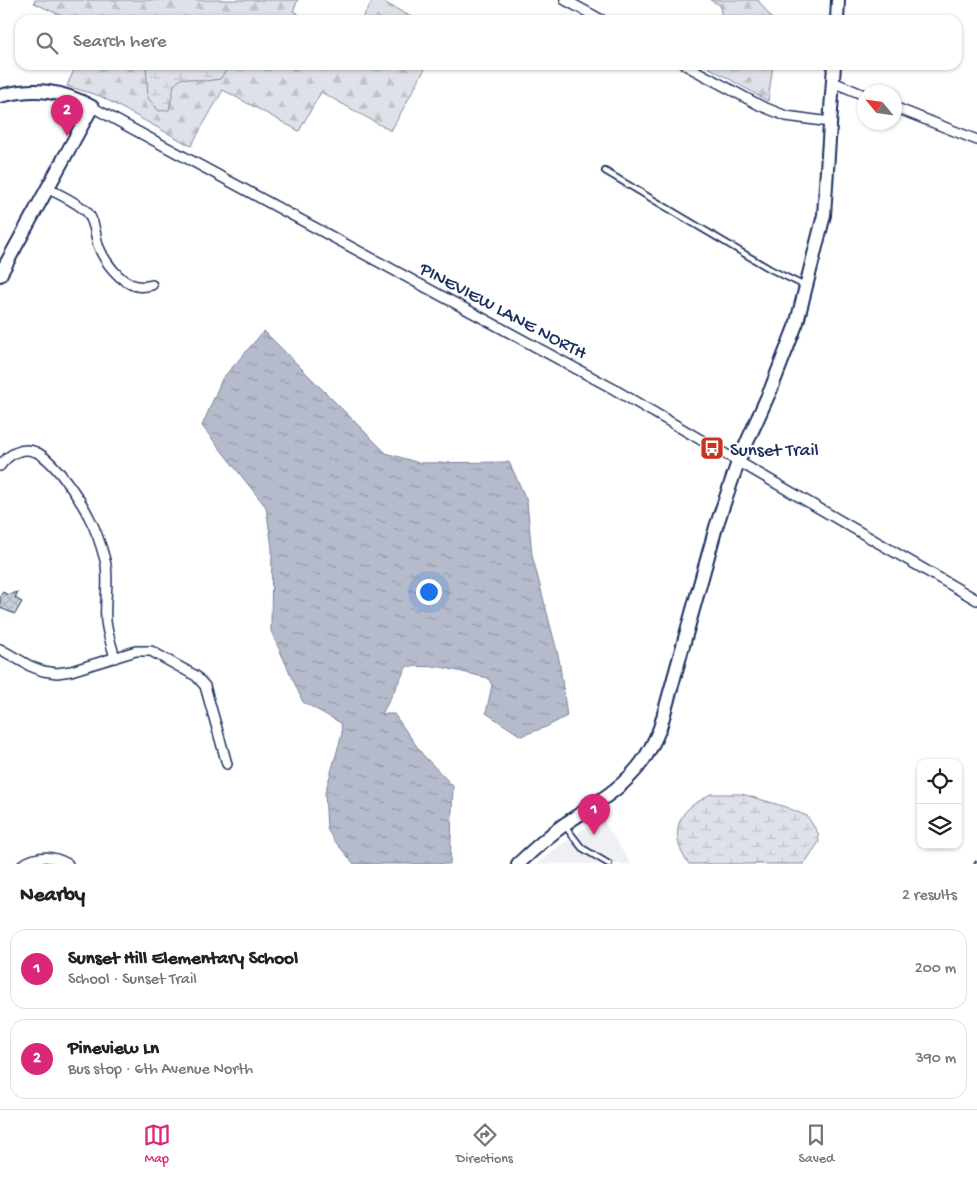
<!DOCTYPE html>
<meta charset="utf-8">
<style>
body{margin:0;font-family:"Gochi Hand",sans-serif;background:#f2f2f2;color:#222}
.controls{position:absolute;right:15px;bottom:15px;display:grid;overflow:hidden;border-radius:10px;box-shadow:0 1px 4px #0004}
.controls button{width:45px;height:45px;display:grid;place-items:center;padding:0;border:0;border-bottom:1px solid #e0e0e0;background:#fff;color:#222;font:25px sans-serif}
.compass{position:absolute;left:857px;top:85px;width:45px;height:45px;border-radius:50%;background:#fff;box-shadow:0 1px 4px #0004;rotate:299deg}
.you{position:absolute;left:428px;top:591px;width:18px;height:18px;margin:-12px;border:4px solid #fff;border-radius:50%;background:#1a73e8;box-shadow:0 0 0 8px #1a73e833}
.badge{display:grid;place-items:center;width:32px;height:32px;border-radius:50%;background:#db2777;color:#fff;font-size:16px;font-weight:700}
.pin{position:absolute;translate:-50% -41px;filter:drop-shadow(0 1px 2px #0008)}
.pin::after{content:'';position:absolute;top:26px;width:18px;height:15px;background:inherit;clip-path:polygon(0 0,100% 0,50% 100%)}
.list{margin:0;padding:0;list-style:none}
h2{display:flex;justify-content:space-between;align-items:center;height:65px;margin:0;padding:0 20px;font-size:21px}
h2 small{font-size:16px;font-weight:400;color:#767676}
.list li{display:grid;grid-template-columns:32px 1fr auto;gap:15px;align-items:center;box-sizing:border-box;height:80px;margin:0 10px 10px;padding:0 10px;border:1px solid #e0e0e0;border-radius:15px}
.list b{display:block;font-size:19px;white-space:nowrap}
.list p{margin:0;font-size:16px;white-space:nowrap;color:#767676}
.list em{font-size:16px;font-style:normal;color:#767676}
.icon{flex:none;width:28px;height:28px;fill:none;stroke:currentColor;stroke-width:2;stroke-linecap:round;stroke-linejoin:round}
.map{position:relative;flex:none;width:977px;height:864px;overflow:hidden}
.search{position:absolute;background:#fff;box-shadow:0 1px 4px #0004;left:15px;right:15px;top:15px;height:55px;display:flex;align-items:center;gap:12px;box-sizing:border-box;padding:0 18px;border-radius:15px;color:#767676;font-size:19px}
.sheet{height:245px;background:#fff}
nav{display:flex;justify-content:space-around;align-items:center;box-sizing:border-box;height:70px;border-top:1px solid #e0e0e0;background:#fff;font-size:14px;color:#767676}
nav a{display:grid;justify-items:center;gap:2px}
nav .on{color:#db2777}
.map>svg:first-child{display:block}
.built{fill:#eff0f4}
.forest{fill:url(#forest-firs);stroke:#7c88a2}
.wetland{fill:url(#wetland-marsh);stroke:#7c88a2}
.water{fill:url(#water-ripples);stroke:#77839f}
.building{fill:url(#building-cross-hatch);stroke:#1b2f5e}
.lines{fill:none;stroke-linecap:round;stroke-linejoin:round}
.lane-casing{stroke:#1b2f5e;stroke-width:8}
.street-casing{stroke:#1b2f5e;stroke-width:12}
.secondary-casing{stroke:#1b2f5e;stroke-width:16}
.path{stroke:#1b2f5e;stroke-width:2;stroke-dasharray:4 4;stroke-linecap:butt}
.lane{stroke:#fff;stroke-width:4.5}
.street{stroke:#fff;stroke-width:9}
.secondary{stroke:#fff;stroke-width:12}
.labels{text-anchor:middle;stroke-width:4;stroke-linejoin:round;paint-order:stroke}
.street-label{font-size:19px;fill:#1b2f5e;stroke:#fff}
.poi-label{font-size:19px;fill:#1b2f5e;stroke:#fff;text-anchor:start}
</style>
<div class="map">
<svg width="977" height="864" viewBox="0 0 977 864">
<defs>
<pattern id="forest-firs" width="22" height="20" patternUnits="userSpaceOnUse" patternTransform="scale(1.25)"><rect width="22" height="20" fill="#dee1e7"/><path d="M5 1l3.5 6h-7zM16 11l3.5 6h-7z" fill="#bec1c9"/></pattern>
<pattern id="wetland-marsh" width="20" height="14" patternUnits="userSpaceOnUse" patternTransform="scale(1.25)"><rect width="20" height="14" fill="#dee1e7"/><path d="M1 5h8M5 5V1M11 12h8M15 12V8" fill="none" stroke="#bec1c9"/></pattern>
<pattern id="water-ripples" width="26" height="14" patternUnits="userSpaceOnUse" patternTransform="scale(1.25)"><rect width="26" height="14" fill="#b5bbca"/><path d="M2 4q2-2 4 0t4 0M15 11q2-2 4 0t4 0" fill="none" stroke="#9298a7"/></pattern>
<pattern id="building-cross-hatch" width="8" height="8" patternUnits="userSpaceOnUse" patternTransform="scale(1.25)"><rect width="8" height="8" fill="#caceda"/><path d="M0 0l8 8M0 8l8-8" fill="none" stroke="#adb1be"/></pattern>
</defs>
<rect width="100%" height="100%" fill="#fff"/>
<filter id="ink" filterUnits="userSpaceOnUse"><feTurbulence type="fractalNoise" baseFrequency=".02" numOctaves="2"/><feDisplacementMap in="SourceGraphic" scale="10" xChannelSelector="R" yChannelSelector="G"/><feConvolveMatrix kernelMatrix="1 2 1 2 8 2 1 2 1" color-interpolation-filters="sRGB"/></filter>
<g filter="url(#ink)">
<path class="built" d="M601,817L631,864H538L551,852Z"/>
<path class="forest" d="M35,0H298L293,11L308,20H71L34,3Z
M373,0H380L417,20H361Z
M710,0H758L773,20H722L720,5Z
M76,65H427L391,131L321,92L299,131L223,90L191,146L100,96L67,86Z
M709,65H773L768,101L708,67Z"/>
<path class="wetland" d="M146,65H230L220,79L205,81L182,78L174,85L169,110L159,111L148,98Z
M710,794H742L783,806L807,816L818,833L819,842L804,864H689C675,846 672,823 690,807C696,802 704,799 710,794Z"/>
<path class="water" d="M264,331L386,453L419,463L509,462L527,501L532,555L559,659L567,716L546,727L521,736L486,713L492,685L488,678L441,667L407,666L382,714H394L423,755L453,786L450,864H354L333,839L327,829L325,793L342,734L341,723L303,702L271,631L272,547L266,507L202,426L222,379Z"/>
<path class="building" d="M3,592L8,595L18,592L15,598L22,602L15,614L0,608V596Z"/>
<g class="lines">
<g class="lane-casing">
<path id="lane" d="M605,171L770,269L805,286
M565,826L582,848L609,864"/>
</g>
<g class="street-casing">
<path id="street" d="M565,0L602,20
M685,65L761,106L786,116L830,122
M833,82L864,95
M92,107L610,387L977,600
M894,107L977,140
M47,188C60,195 77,202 87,212C95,221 95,234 98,245C104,261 120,283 137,286C142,287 148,286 152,285
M0,466C8,455 21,446 36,452C54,460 80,499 89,517C96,530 101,545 105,560C110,580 104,600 106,621C107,633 112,646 115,658
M0,649L30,666L43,671L57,673L71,671L136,651H151L196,676L205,686L227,764
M23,864C39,855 52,855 68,864"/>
</g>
<g class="secondary-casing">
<path id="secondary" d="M837,20L838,0
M0,96C34,87 61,90 92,107L0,275
M518,864C533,850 548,836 565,824C591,806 623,789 642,762C650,751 655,740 660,728L716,527L738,462L771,389L797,322L824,215L834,65"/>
</g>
<path class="path" d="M974,864L977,860"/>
<use href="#lane" class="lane"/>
<use href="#street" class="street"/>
<use href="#secondary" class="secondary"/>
</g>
</g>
<defs>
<g id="bus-square" transform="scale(1.25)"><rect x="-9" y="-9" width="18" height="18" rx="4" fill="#c8321e" stroke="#fff"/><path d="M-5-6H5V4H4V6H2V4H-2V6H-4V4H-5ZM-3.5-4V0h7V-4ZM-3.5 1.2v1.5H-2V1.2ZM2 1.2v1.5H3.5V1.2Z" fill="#fff"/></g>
</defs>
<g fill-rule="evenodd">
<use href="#bus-square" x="712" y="448"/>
</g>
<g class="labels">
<g class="street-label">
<text transform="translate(504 309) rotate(28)" y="7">PINEVIEW LANE NORTH</text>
</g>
<g class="poi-label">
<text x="730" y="455">Sunset Trail</text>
</g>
</g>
</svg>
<div class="controls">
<button><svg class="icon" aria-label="locate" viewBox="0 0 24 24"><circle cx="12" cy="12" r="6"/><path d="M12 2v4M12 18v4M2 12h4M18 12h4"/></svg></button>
<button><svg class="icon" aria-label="layers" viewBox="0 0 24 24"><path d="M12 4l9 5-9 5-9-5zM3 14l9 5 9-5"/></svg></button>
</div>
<svg class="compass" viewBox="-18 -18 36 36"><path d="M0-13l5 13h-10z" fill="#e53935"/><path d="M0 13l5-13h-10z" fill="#767676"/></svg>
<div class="you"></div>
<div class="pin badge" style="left:594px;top:835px">1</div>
<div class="pin badge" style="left:67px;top:136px">2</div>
<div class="search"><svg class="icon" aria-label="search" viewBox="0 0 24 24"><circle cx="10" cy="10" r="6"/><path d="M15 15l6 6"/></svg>Search here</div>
</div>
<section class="sheet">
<h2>Nearby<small>2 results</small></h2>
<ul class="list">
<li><span class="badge">1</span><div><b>Sunset Hill Elementary School</b><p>School · Sunset Trail</p></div><em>200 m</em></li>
<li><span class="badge">2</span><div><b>Pineview Ln</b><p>Bus stop · 6th Avenue North</p></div><em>390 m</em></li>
</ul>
</section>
<nav>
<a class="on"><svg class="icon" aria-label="map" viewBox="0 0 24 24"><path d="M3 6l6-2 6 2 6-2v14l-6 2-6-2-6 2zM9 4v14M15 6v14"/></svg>Map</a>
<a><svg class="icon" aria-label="directions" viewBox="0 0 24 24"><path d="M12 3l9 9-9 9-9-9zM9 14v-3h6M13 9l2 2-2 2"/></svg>Directions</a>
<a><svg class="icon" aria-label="saved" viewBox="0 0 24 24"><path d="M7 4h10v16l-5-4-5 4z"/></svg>Saved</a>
</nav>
